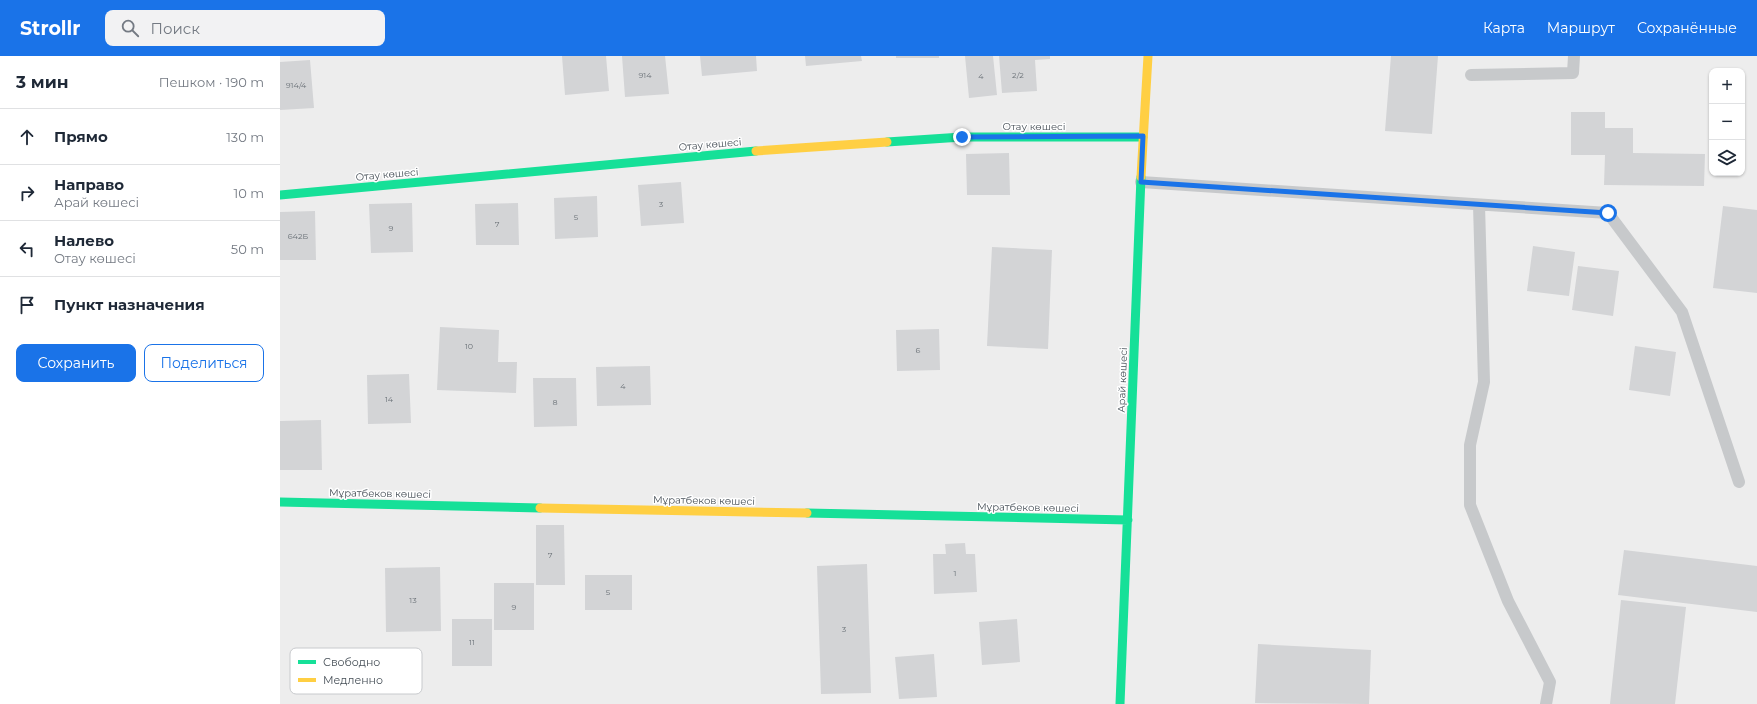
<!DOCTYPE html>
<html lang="ru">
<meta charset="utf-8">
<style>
body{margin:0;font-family:Montserrat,sans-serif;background:#f2f2f3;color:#1f2937}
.controls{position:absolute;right:12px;top:12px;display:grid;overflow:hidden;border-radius:8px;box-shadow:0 1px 3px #0004}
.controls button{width:36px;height:36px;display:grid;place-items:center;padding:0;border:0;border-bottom:1px solid #e0e1e3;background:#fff;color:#1f2937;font:20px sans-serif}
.stop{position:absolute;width:12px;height:12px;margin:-9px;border:3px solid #1a73e8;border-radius:50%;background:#fff}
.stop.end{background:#1a73e8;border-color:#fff;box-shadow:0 1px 4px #0008}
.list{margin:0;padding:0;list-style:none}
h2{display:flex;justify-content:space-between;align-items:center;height:52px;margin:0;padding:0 16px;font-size:17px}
h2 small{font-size:13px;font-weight:400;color:#747a83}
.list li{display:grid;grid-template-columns:26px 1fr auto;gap:12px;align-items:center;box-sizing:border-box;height:56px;padding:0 16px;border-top:1px solid #e0e1e3}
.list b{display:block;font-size:15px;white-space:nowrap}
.list p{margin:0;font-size:13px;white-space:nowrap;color:#747a83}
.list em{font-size:13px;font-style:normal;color:#747a83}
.actions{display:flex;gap:8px;padding:12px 16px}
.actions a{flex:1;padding:9px 0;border:1px solid #1a73e8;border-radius:8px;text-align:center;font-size:14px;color:#1a73e8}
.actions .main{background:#1a73e8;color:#fff}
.icon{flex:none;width:22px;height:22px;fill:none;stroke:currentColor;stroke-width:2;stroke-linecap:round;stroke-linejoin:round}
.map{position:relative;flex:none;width:1477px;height:648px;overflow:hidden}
header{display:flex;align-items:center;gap:24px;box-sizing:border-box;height:56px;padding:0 20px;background:#1a73e8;color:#fff}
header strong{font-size:19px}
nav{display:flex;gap:22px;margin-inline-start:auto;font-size:14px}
.search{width:280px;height:36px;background:#f2f2f3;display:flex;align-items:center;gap:10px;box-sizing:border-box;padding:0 14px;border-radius:8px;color:#747a83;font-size:15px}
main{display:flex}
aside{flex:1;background:#fff}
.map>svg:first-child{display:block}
.building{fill:#d3d4d6}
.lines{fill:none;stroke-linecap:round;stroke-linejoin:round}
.lane{stroke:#c7c9cb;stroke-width:12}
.fast{stroke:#16e098;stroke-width:9}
.slow{stroke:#ffcf43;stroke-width:9}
.route{stroke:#1a73e8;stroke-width:5}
.labels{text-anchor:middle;stroke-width:3;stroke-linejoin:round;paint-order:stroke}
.number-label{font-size:8px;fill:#6b7278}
.street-label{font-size:10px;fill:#464f57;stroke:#fff}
.key{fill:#fff;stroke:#c8cacd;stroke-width:1}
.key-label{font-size:11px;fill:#464f57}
</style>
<header>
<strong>Strollr</strong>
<div class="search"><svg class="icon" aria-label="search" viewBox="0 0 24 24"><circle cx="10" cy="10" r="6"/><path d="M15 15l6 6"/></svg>Поиск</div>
<nav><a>Карта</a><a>Маршрут</a><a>Сохранённые</a></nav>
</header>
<main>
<aside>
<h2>3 мин<small>Пешком · 190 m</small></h2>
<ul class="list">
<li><svg class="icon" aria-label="ahead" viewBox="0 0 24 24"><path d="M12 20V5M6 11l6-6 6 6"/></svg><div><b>Прямо</b></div><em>130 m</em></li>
<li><svg class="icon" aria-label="right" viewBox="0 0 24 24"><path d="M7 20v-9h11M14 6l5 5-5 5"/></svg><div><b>Направо</b><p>Арай көшесі</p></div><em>10 m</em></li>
<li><svg class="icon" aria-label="left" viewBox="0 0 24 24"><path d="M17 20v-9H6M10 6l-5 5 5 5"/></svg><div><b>Налево</b><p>Отау көшесі</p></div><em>50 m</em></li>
<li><svg class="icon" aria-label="arrive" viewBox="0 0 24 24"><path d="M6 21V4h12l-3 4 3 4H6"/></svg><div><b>Пункт назначения</b></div></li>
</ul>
<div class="actions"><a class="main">Сохранить</a><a>Поделиться</a></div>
</aside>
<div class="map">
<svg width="1477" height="648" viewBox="0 0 1477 648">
<rect width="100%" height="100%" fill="#ededed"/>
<path class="building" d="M282,0H326L329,35L285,39Z
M342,0H385L389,38L345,41Z
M420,0H476L477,15L422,20Z
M525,0H581L582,5L526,10Z
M616,0H659V2H616Z
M685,0H713L717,39L689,42Z
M719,0H770V3L755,4L757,35L722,37Z
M1111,0H1158L1152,78L1105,75Z
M30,4L34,52L0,54V6Z
M1291,56H1325V72H1353V97L1425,98L1424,130L1324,129L1325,99H1291Z
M729,97L730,139H687L686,98Z
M401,126L404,167L361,170L358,129Z
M317,140L318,181L275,183L274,142Z
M132,147L133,196L91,197L89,148Z
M238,147L239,189H196L195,148Z
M1443,150L1477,154V237L1433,232Z
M35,155L36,204H0V156Z
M1253,190L1295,196L1289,240L1247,235Z
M712,191L772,194L768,293L707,290Z
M1298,210L1339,215L1333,260L1292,254Z
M160,271L219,274L218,306H237L236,337L157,334Z
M659,273L660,314L617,315L616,274Z
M1355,290L1396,296L1390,340L1349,334Z
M370,310L371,349L317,350L316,311Z
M129,318L131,367L88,368L87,319Z
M253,322H296L297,370L254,371Z
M41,364L42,414H0V365Z
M256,469H284L285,529H256Z
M685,487L686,498H695L697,536L654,538L653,498H666L665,488Z
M1344,494L1477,510V556L1338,539Z
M587,508L591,637L541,638L537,510Z
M160,511L161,575L106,576L105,512Z
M305,519H352V554H305Z
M214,527H254V574H214Z
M1341,544L1406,551L1395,648H1330Z
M172,563H212V610H172Z
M737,563L740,606L702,609L699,566Z
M978,588L1091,594L1089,648L975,647Z
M654,598L657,641L619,643L615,601Z"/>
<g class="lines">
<path class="lane" d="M1191,19L1293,17L1294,0
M861,126L1328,157L1402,256L1459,426
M1199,149L1204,326L1190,389V449L1228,545L1270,626L1266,648"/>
<path class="fast" d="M607,86L682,81H863
M0,139L476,95
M0,446L260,452
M527,457L848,464
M840,648L861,121"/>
<path class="slow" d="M476,95L607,86
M861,121L868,0
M260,452L527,457"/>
</g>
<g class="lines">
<path class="route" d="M682,81L863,80L861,126L1328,157"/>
</g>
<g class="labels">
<g class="number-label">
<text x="365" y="22">914</text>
<text x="738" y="22">2/2</text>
<text x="701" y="23">4</text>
<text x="16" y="32">914/4</text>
<text x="381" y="151">3</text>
<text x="296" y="164">5</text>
<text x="217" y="171">7</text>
<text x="111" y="175">9</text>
<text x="18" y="183">642Б</text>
<text x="189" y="293">10</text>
<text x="638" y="297">6</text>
<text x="343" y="333">4</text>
<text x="109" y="346">14</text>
<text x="275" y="349">8</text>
<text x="270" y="502">7</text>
<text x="675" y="520">1</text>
<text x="328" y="539">5</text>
<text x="133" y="547">13</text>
<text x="234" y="554">9</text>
<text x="564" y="576">3</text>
<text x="192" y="589">11</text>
</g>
<g class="street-label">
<text x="754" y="74">Отау көшесі</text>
<text transform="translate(430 88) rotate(-5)" y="4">Отау көшесі</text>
<text transform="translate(107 118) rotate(-5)" y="4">Отау көшесі</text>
<text transform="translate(842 324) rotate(-88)" y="4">Арай көшесі</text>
<text transform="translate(100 437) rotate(1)" y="4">Мұратбеков көшесі</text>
<text transform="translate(424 444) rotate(1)" y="4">Мұратбеков көшесі</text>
<text transform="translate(748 451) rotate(1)" y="4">Мұратбеков көшесі</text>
</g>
</g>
<rect x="10" y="592" width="132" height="46" rx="6" class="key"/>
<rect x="18" y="604" width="18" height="4" fill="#16e098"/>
<rect x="18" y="622" width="18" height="4" fill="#ffcf43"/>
<g class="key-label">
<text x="43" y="610">Свободно</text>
<text x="43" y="628">Медленно</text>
</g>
</svg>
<div class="controls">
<button>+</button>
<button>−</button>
<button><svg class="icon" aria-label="layers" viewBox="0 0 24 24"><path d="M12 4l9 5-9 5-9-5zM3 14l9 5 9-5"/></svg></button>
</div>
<div class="stop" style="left:1328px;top:157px"></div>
<div class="stop end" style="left:682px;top:81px"></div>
</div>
</main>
